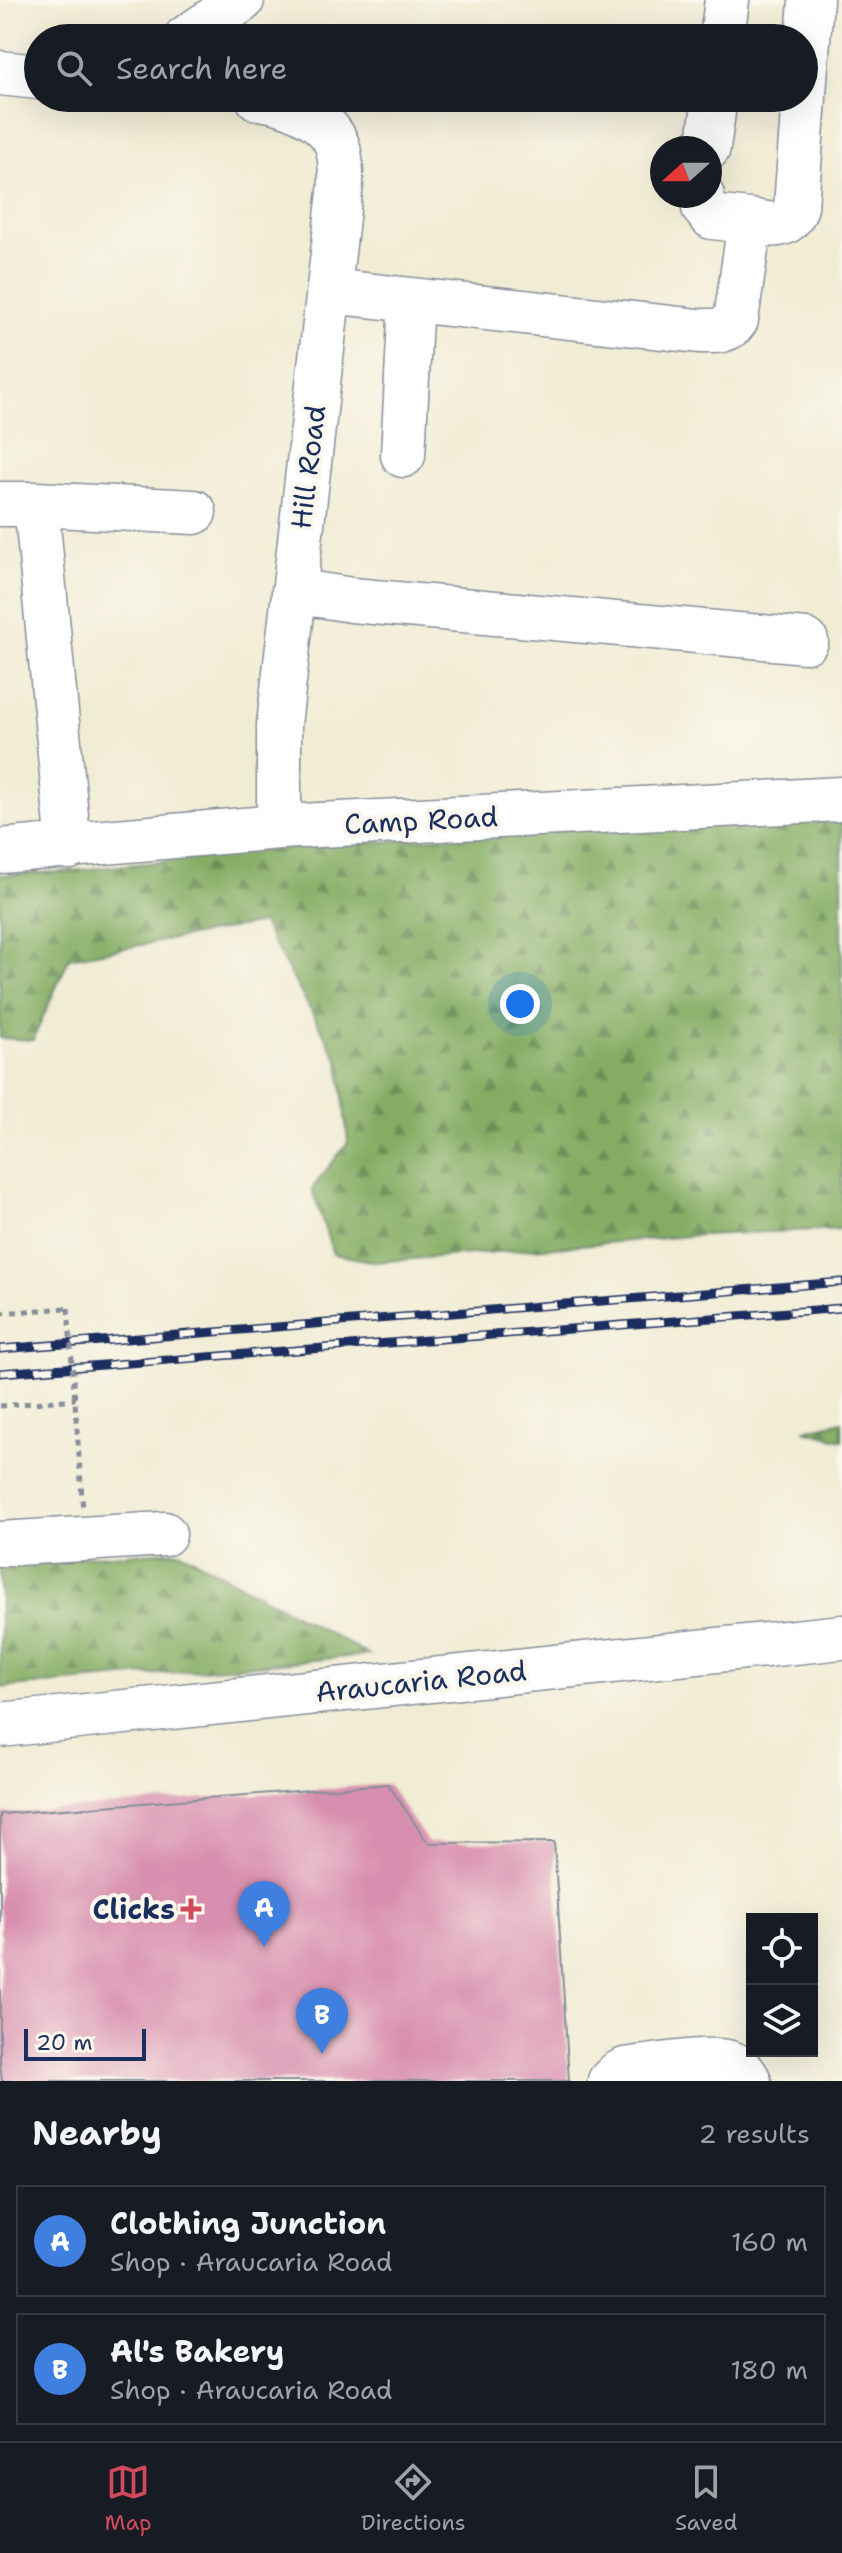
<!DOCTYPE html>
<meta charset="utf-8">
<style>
body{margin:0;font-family:"Shantell Sans",sans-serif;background:#242831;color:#f1f3f6}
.controls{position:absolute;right:24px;bottom:24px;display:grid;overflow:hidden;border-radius:0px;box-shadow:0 8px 32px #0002}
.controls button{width:72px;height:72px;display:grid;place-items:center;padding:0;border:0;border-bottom:2px solid #363941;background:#171b24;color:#f1f3f6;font:40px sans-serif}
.compass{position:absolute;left:650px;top:136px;width:72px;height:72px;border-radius:50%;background:#171b24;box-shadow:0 8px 32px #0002;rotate:249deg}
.scale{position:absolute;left:24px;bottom:20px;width:122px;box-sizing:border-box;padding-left:8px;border:4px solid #1b2f5e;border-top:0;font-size:22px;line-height:28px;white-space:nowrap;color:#1b2f5e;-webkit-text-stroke:6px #fbf7ec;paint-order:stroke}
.you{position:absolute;left:520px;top:1004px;width:28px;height:28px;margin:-20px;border:6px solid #fff;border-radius:50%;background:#1a73e8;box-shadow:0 0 0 12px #1a73e833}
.badge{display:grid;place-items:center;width:52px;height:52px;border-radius:50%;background:#d1495b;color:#fff;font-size:26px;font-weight:700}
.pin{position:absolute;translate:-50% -66px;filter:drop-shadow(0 2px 4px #0008)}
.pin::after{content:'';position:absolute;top:42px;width:28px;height:24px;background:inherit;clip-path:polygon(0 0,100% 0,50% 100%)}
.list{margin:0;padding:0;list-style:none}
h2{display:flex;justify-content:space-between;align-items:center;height:104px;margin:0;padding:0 32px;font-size:34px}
h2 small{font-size:26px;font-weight:400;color:#9ea1a6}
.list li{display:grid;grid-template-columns:52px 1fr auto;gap:24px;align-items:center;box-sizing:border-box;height:112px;margin:0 16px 16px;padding:0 16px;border:2px solid #363941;border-radius:0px}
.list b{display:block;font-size:30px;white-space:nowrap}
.list p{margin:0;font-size:26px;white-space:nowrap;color:#9ea1a6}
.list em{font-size:26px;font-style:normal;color:#9ea1a6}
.icon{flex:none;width:44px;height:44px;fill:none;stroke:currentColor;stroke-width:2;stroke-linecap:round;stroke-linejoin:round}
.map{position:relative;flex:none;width:842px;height:2081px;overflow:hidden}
.search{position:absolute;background:#171b24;box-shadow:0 8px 32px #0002;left:24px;right:24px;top:24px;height:88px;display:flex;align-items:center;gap:20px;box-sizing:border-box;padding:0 28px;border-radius:44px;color:#9ea1a6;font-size:30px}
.sheet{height:360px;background:#171b24}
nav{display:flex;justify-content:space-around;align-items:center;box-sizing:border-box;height:112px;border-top:2px solid #363941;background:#171b24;font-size:22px;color:#9ea1a6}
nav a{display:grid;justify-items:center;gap:4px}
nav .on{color:#d1495b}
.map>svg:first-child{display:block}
.forest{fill:url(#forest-firs);stroke:#506e61;stroke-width:2}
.building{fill:#d88eae}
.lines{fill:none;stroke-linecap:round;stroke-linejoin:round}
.minor-casing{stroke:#868e99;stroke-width:47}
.path{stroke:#868e99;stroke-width:5;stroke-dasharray:6 6;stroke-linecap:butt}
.minor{stroke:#fff;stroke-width:44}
.rail-casing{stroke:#1b2f5e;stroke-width:9}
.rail{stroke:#fbf7ec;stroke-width:6;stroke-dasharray:18;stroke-linecap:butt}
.path-bridge{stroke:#868e99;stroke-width:5;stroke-dasharray:6 6;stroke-linecap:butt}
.poi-dot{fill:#d1495b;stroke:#fbf7ec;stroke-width:3}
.labels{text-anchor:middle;stroke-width:8;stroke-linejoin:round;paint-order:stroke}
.street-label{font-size:28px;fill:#1b2f5e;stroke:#fbf7ec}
.poi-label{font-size:28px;font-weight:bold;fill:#1b2f5e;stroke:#fbf7ec;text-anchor:end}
</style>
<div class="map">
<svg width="842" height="2081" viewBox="0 0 842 2081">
<defs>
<pattern id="forest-firs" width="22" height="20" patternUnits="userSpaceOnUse" patternTransform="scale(2)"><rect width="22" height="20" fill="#84ad64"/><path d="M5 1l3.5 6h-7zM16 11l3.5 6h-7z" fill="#6b8d56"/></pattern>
</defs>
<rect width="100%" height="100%" fill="#fbf7ec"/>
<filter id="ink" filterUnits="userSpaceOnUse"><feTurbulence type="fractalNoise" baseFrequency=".0125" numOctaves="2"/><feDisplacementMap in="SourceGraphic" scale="16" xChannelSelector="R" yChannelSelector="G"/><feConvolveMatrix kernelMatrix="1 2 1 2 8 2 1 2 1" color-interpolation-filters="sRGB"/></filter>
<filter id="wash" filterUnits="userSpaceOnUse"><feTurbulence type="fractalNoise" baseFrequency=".006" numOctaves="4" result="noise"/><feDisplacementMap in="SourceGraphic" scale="32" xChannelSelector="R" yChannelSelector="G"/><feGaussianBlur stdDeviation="1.8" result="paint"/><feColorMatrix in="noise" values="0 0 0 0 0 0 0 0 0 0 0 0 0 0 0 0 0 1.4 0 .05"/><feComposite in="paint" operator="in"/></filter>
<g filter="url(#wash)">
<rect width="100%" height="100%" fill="#f1ecd4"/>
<path class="forest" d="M842,818V1229L701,1235L376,1262L333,1254L312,1189L348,1142L339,1061L262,923L69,958L33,1040L0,1038V875L61,872L293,848L557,829Z
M842,1421V1440L804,1430Z
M179,1551L369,1655L0,1688V1561Z"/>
<g id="blocks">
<path class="building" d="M388,1784L428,1843L554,1842L569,2081H2L0,2064V1814Z"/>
</g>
</g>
<g filter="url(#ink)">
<use href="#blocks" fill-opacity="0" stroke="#868e99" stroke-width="2"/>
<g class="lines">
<g class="minor-casing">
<path id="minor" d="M186,38L242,0
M722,38L727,0
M0,73L38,77
M804,93L811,0
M258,98C286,101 327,117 337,145C341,157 341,170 341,183L279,725V827
M708,148L715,98
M750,221C770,225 788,230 796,207L804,98
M329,291L699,331C714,331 727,333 736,320L750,221L712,217L704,208L702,196
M403,455L411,300
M0,504H36L194,512
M36,504L69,847
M294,591L352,600L806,641
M0,851L279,827L842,799
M0,1544L164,1534
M0,1725L842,1637
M610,2081L617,2074L625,2070C649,2067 705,2057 726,2062C738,2064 744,2071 749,2081"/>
</g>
<path class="path" d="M0,1313L68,1308
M0,1406L75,1399"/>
<use href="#minor" class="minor"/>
<g class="rail-casing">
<path id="rail" d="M0,1349L842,1282
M0,1373L842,1308"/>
</g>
<use href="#rail" class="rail"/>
<path class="path-bridge" d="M68,1308L83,1510"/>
</g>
</g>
<path class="poi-dot" d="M187 1897h8v8h8v8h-8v8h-8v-8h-8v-8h8z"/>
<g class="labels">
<g class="street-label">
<text transform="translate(308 467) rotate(-83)" y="10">Hill Road</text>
<text transform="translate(421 820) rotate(-3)" y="10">Camp Road</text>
<text transform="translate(421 1681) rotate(-6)" y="10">Araucaria Road</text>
</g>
<g class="poi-label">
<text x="175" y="1919">Clicks</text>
</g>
</g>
</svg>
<div class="controls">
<button><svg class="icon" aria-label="locate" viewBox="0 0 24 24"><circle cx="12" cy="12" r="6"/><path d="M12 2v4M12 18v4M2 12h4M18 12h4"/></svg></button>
<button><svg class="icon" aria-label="layers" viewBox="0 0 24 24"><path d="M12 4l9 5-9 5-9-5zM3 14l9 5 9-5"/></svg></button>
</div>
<svg class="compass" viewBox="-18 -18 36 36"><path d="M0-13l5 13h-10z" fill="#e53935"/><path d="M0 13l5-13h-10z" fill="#9ea1a6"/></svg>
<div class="scale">20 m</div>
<div class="you"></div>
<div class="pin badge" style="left:264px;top:1947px;background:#3f7fe0">A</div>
<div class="pin badge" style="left:322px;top:2054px;background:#3f7fe0">B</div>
<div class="search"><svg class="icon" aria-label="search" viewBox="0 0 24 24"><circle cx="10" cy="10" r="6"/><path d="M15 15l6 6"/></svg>Search here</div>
</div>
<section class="sheet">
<h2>Nearby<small>2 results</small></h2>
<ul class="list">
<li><span class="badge" style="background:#3f7fe0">A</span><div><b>Clothing Junction</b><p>Shop · Araucaria Road</p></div><em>160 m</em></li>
<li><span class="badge" style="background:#3f7fe0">B</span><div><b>Al's Bakery</b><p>Shop · Araucaria Road</p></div><em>180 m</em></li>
</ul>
</section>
<nav>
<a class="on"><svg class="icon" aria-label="map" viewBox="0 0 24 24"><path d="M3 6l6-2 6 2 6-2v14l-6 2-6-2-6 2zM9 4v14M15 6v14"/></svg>Map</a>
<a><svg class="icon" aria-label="directions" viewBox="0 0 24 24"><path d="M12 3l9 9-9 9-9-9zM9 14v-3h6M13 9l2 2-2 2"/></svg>Directions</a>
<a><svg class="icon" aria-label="saved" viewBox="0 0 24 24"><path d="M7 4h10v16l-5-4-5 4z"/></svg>Saved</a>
</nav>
